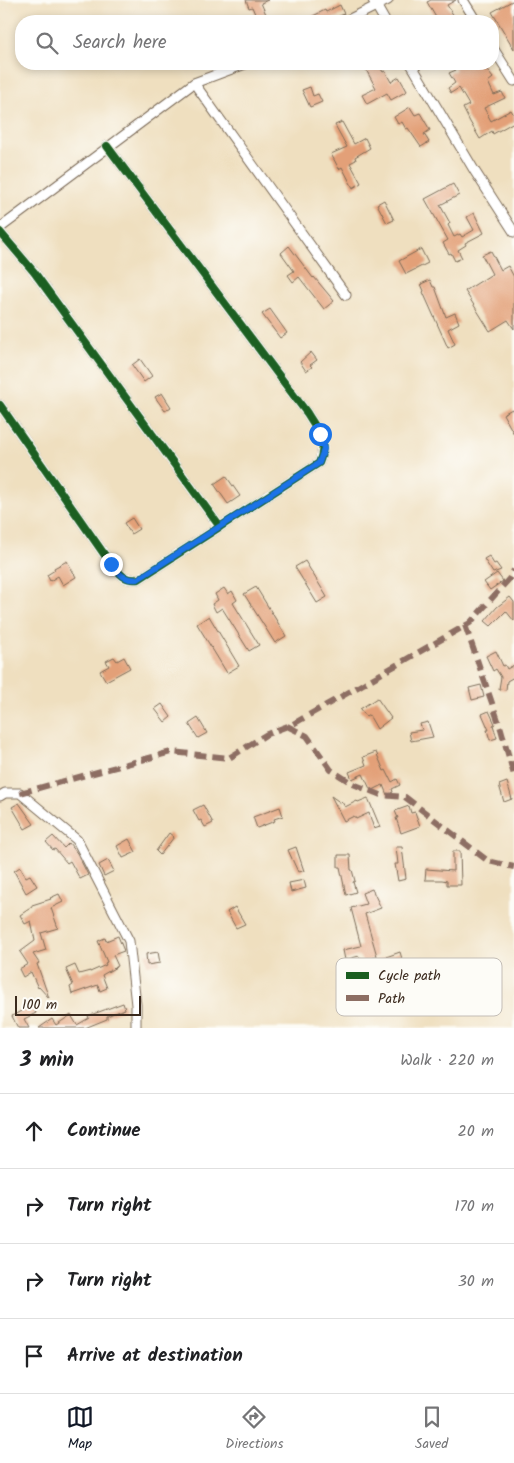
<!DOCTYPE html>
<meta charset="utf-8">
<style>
body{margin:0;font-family:Kalam,sans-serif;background:#f2f2f2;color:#202124}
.scale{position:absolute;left:15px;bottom:12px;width:126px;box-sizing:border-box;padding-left:5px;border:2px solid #3b2a1e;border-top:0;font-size:14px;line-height:18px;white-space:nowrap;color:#3b2a1e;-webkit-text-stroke:4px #fdfcf7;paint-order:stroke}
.stop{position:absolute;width:15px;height:15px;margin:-11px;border:4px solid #1a73e8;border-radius:50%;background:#fff}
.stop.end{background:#1a73e8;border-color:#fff;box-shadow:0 1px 5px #0008}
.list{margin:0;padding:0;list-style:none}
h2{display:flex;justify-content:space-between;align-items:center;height:65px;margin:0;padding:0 20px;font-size:21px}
h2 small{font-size:16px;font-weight:400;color:#757577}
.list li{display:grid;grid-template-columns:32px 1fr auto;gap:15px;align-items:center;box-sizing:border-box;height:75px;padding:0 20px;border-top:1px solid #e0e0e0}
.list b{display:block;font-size:19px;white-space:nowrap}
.list em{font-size:16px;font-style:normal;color:#757577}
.icon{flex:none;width:28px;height:28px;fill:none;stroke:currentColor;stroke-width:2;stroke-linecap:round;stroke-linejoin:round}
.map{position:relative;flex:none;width:514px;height:1028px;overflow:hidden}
.search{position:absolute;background:#fff;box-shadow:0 2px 8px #0003;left:15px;right:15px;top:15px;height:55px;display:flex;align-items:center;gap:12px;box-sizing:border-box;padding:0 18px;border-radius:20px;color:#757577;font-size:19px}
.sheet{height:365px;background:#fff}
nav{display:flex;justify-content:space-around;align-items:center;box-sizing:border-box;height:70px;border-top:1px solid #e0e0e0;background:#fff;font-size:14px;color:#757577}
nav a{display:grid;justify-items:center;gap:2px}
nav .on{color:#111827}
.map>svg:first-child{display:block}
.building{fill:#e3a078}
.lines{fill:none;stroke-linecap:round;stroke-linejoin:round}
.minor-casing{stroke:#7a6956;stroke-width:11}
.minor{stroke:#fff;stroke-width:9}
.quiet{stroke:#8d6e63;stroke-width:6;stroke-dasharray:12 6;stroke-linecap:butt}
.cycleway-casing{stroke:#fdfcf7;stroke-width:11}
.cycleway{stroke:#1b5e20;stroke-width:8}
.route{stroke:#1a73e8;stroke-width:6}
.key{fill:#fdfcf7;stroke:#c3bdb6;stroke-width:1}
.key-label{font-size:14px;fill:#3b2a1e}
</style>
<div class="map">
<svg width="514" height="1028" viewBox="0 0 514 1028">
<rect width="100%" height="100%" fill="#fdfcf7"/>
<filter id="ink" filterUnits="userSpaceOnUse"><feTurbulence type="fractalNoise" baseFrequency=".02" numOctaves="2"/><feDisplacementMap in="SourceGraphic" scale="10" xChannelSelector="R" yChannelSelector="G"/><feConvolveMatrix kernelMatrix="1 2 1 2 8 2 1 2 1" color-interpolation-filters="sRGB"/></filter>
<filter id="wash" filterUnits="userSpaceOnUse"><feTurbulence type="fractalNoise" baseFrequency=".0096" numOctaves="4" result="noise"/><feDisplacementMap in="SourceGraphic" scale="20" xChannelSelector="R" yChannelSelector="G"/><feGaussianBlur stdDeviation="1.12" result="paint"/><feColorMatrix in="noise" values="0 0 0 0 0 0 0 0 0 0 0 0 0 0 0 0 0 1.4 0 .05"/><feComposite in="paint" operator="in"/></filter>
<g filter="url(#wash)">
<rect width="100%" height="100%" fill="#efdfbf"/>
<g id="blocks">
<path class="building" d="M246,0H268L261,3L269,21H258L252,7L249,8Z
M431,0H456L447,5L457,21H438L427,2Z
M514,0V49L492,12Z
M340,5L344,14L333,19L326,21H303L325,10L326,12Z
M368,64H378L383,72L385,71L391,82L399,77L407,91L391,100L387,93L367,104L362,95L376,88L364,66Z
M452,64H482L493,78L488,82L494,95L502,92L505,98L484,108L491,121L511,110L514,115V122L493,134L492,131L480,139L470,122L463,108L469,105L459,88L451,93L448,88L455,83L449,73L456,70Z
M310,87L313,96L318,94L322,102L310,107L302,90Z
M410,107L415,115L420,113L430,130L424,134L429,142L421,147L408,128L406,129L402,122L398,124L394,117Z
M342,122L354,144L365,138L370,148L355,157L356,160L350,163L361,183L353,188L342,167L339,169L331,154L347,147L335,125Z
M453,184L459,195L440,205L450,223L448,225L454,237L460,234L462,237L474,230L467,217L474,213L484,233L465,243L466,245L458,250L462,258L455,261L451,253L449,254L443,243L448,240L425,199Z
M384,200L394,220L387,223L377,204Z
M289,246L313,278L314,277L334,301L324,309L299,277L293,282L288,275L294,271L281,253Z
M421,249L428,263L406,274L399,261Z
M491,251L501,270L508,266L514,277V329L508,320L490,331L465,291L492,274L482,255Z
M430,280L433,287H435L446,317L455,313L459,323L448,329L455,344L448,348L423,292L424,291L421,284Z
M270,309L287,333L280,338L262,314Z
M311,352L317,360L310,365L312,367L306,371L300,362Z
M140,359L152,376L144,382L132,365Z
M162,393L171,407L165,411L155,397Z
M512,409L514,413V434L503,414Z
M226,476L240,496L228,504L214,484Z
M132,518L139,529L131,534L124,523Z
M489,556L494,564L496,563L501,570L493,573L484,559Z
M67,561L76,577L63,585L58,576L50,581L47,575L55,570L54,568Z
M305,561L327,597L317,603L295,567Z
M497,573L503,581L490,590L484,582Z
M256,587L286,636L275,643L244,594Z
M224,588L228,594L232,591L237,600L233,603L259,645L249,651L222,608L216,612L212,604L218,600L215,594Z
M510,597L514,602V621L506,611L491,626L485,621L497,607Z
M209,616L239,666L227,673L197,624Z
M496,651L503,666L505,665L507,669L514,665V677L507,681L506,690L499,689L501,677L496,669L493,671L486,656Z
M114,657L117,661L124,657L130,668L106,681L100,671L109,666L106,661Z
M481,685L484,697L472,700L469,688Z
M377,698L391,718L377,729L369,715L366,717L360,709Z
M162,704L171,717L165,722L155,709Z
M489,711L495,724L493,725L497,738L490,740L487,730H489L482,714Z
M198,718L207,733L198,738L189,724Z
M428,722L433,737L411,741L409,732L422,730L420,724Z
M376,752L384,771L386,770L392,782L397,779L400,785L392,789L393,792L387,795L383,785L371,791L363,774L352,779L349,772L366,765L363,757Z
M507,782L512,799L504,802L499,785Z
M331,796L341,803L342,802L345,807L357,801L358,802L368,798L380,827L374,829L369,813L356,819L354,816L344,821Z
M19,803L34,824L25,829L12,807Z
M203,805L213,823L205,827L201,820L199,821L193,810Z
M409,806L411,813L415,812L420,826L401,833L396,818H398L395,811Z
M280,807L283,816L274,819L275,821L257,828L253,817Z
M169,833L174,837L160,855L156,851Z
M53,836L64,848L69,843L77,853L88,875L80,879L70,861L67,863L55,849L53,850L46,842Z
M129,839L136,852L123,858L117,846Z
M296,847L304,871L298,872L288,850Z
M396,847H402L406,879L398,881L395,864H398Z
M453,851H460L461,885H447V881L442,880H425L426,869L453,871Z
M338,855H350L351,870H352L355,881L353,882L356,892L346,895L340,867H338Z
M108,860L114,871L104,876L99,865Z
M20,867L26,877L30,875L37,886L26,893L14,871Z
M304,880L306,888L291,892L289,883Z
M372,889L381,908L365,914L377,956L364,964L359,956L345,960L343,950L361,946L351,908L366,904L362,893Z
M59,894L63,902L51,908L58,928L41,933L46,950L33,954L39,963L37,964L49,998L39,987L38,988L31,972L23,977L19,969L28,964L20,952L35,941L31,921L25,924L20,915L32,907V905L51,899L50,898Z
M235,907L245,924L236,928L227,912Z
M118,936L124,951L113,955L118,966L102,975L107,988L100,991L98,985L72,994L70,987L73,985L66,969L75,965L79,974L90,971V972L106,965L105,963L107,962L98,941L105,938L106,941Z
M158,952L160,963L147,965L146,954Z
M400,952L402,959L388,963V964L382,966L381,964L377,965L375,961Z
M123,1003L125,1009L107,1016V1019L85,1028H39L52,1019L56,1025L71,1015L77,1025L89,1018L88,1016Z
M32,1005L36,1013L24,1019L29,1028H18L12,1016Z"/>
</g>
</g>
<g filter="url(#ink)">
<use href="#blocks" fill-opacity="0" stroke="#7a6956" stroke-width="1"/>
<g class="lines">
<g class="minor-casing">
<path id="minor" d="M373,0L385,21
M463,0L476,21
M346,21L388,0
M493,48L514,81
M411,64L474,170L514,232
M194,83L346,295
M0,228L194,83L245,64
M0,232L34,272L220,527
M0,405L111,564C120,574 124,581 139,579L319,463C328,440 319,433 307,413L107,146
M0,796L5,793H20L77,840L129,941L136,1005V1028"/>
</g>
<use href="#minor" class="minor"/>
<path class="quiet" d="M465,625L501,729L514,775
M287,726L307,736L331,770L353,784L381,795L405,797L488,861L514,867
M20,793L171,752L229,758L267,734L293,724L470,623L509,579L514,570"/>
<g class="cycleway-casing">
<path id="cycleway" d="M0,232L34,272L220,527
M0,405L111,564C120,574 124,581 139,579L319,463C328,440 319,433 307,413L107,146"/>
</g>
<use href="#cycleway" class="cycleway"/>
</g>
</g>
<g class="lines" filter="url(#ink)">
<path class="route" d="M111,564C120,574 124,581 138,579L319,463L324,449L320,434"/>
</g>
<rect x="336" y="958" width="166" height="58" rx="8" class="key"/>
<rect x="346" y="972" width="23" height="7" fill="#1b5e20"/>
<rect x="346" y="995" width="23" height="6" fill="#8d6e63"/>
<g class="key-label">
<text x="378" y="980">Cycle path</text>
<text x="378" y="1003">Path</text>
</g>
</svg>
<div class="scale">100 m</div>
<div class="stop" style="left:320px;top:434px"></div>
<div class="stop end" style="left:111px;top:564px"></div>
<div class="search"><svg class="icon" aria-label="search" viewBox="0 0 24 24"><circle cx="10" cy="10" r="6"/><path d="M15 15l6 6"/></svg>Search here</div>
</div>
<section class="sheet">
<h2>3 min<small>Walk · 220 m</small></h2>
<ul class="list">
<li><svg class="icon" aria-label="ahead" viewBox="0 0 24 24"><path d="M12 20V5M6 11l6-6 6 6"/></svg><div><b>Continue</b></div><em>20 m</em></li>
<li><svg class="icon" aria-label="right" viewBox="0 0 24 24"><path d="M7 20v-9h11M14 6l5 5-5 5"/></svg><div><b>Turn right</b></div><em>170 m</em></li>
<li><svg class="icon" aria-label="right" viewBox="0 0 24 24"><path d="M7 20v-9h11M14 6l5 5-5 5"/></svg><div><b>Turn right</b></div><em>30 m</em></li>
<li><svg class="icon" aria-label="arrive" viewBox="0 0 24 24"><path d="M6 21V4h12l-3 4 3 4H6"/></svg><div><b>Arrive at destination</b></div></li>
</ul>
</section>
<nav>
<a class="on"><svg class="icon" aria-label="map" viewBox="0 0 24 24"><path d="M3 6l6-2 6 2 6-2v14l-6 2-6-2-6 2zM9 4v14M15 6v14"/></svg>Map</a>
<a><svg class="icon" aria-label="directions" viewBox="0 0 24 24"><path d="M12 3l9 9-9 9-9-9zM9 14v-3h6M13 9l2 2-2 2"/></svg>Directions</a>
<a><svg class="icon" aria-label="saved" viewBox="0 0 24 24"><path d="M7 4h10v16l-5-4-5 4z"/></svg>Saved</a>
</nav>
